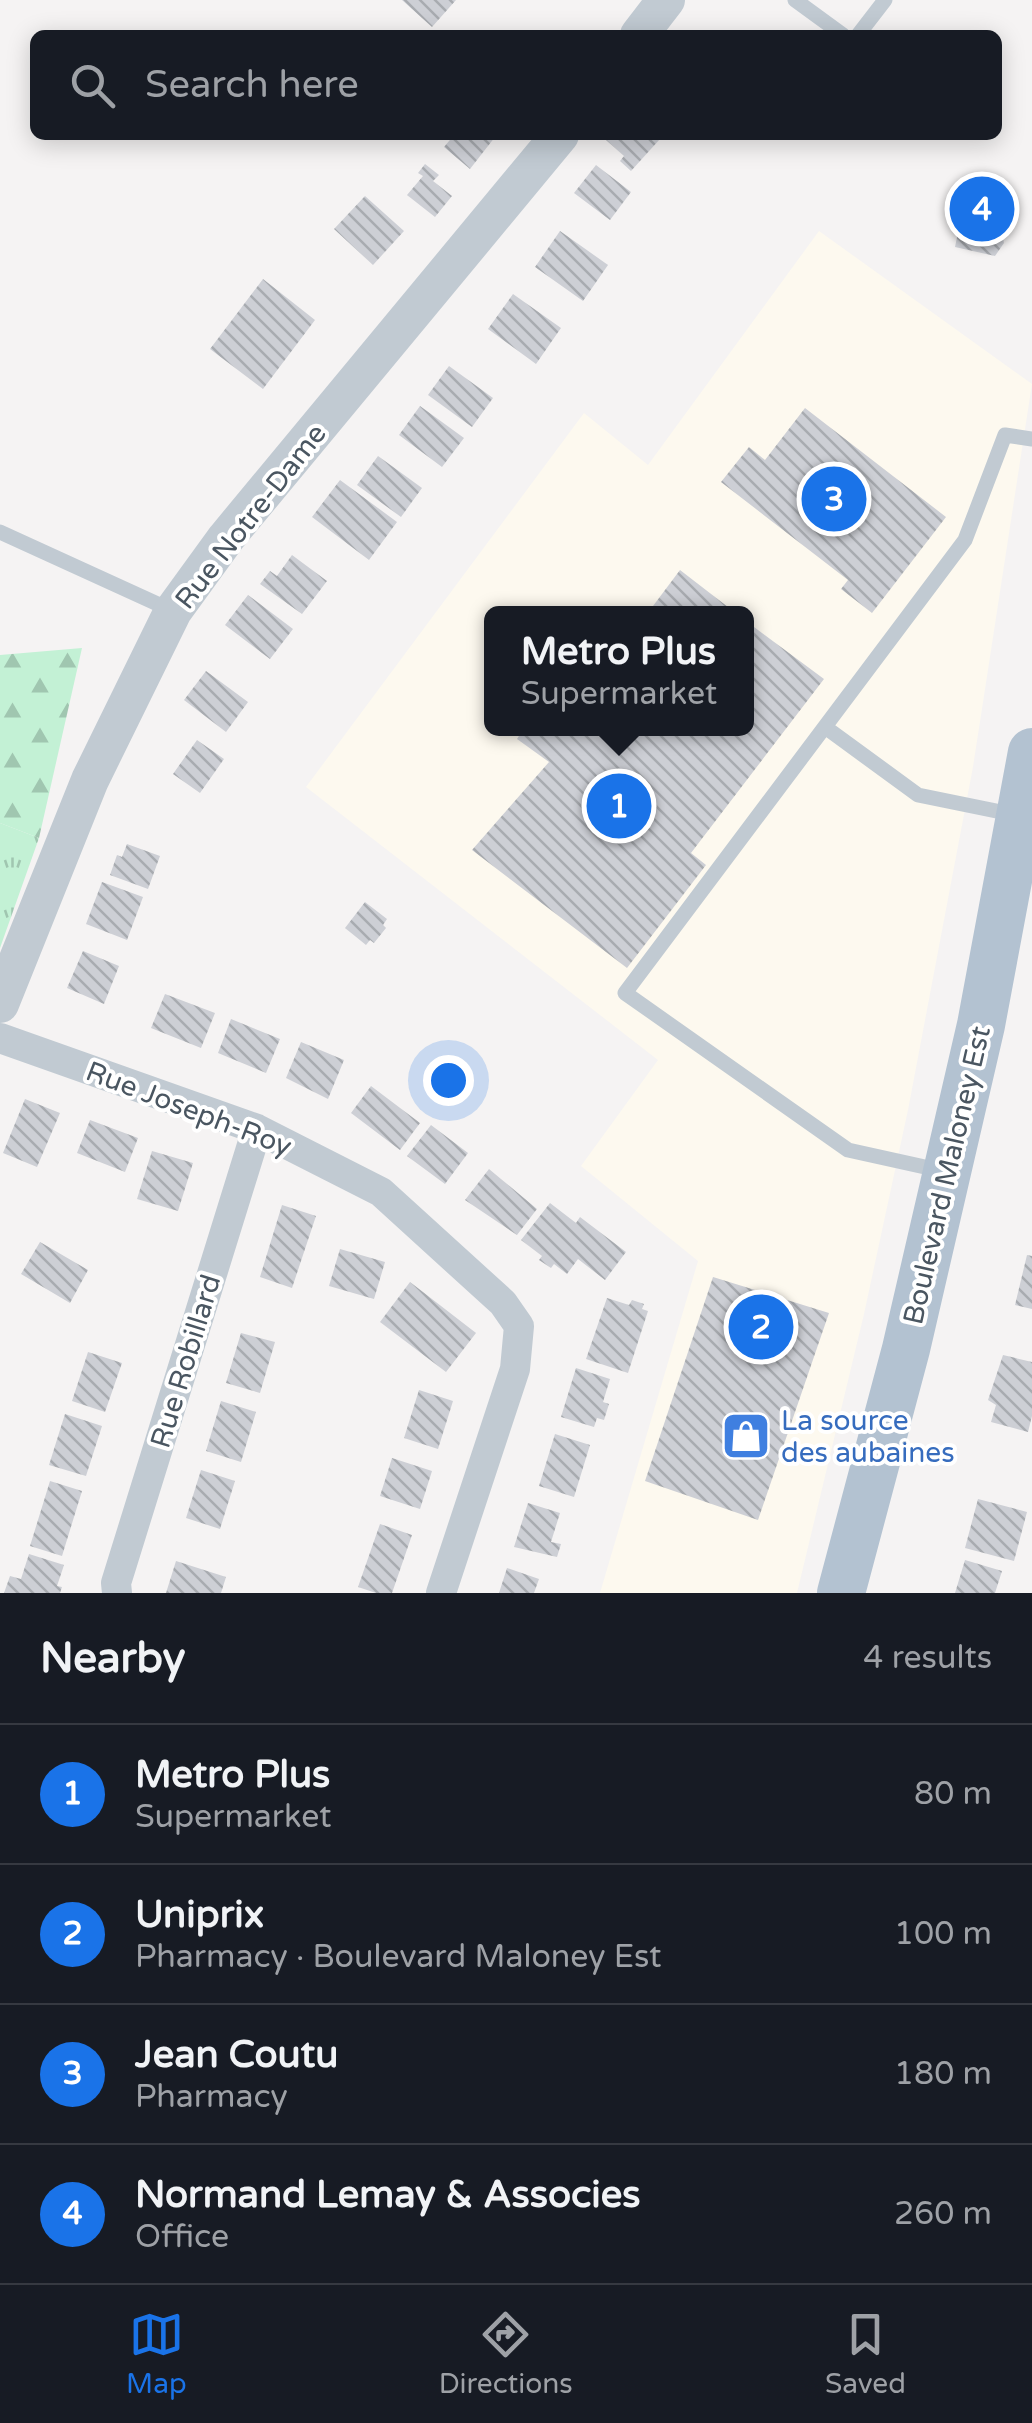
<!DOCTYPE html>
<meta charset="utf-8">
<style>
body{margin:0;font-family:"Varela Round",sans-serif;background:#20242c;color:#f1f3f6}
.you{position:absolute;left:448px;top:1080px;width:35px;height:35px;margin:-25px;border:8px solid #fff;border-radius:50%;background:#1a73e8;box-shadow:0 0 0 15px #1a73e833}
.badge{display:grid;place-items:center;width:65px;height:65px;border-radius:50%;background:#1a73e8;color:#fff;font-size:32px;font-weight:700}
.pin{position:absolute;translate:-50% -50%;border:5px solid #fff;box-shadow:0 2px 10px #0006}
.popup{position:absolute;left:484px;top:606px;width:270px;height:130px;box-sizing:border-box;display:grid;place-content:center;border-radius:15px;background:#171b24;filter:drop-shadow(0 2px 8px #0005);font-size:32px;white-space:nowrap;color:#9ea1a6}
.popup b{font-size:38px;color:#f1f3f6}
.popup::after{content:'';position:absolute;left:50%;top:100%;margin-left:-20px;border:20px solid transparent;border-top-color:#171b24}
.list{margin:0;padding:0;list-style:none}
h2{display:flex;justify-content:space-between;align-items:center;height:130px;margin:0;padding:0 40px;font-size:42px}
h2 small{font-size:32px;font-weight:400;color:#9ea1a6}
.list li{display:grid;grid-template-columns:65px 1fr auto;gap:30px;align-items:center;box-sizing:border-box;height:140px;padding:0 40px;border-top:2px solid #363941}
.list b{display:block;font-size:38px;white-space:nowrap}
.list p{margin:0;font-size:32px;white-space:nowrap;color:#9ea1a6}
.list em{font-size:32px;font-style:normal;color:#9ea1a6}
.icon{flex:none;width:55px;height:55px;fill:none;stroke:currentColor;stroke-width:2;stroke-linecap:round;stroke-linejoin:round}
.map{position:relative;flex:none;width:1032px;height:1593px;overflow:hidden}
.search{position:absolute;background:#171b24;box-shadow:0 5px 25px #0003;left:30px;right:30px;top:30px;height:110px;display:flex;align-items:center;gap:25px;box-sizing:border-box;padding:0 35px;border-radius:15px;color:#9ea1a6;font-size:38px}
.sheet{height:690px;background:#171b24}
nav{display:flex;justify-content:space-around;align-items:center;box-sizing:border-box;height:140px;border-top:2px solid #363941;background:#171b24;font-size:28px;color:#9ea1a6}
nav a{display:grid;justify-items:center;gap:5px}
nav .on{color:#1a73e8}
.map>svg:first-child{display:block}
.commercial{fill:#fdf9ef;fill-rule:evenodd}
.grass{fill:url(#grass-tufts)}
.forest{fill:url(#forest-firs)}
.building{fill:url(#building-back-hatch)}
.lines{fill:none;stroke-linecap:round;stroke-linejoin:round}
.service{stroke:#c1cad2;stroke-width:15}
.minor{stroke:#c1cad2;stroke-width:30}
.tertiary{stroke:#c1cad2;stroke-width:38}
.primary{stroke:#b3c2d1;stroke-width:48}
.labels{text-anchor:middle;stroke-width:8;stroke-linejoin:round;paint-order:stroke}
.street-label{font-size:28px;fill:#4a5661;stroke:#fff}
.shop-label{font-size:28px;fill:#366cbe;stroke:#fff;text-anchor:start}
</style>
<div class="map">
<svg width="1032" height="1593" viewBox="0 0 1032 1593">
<defs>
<pattern id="grass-tufts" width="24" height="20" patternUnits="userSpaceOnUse" patternTransform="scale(2.5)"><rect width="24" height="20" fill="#c3f1d5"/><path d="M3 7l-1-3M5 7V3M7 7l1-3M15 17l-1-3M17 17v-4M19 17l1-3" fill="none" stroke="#a0c6b0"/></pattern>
<pattern id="forest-firs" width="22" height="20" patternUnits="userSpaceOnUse" patternTransform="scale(2.5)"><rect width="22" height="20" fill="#c3f1d5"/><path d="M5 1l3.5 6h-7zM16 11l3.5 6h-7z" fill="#a0c6b0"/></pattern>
<pattern id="building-back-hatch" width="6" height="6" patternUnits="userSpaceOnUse" patternTransform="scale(2.5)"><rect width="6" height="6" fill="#cdcfd5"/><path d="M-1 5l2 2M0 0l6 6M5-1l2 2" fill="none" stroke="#a8abb0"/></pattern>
</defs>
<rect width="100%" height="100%" fill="#f5f3f3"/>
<path class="commercial" d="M819,231L1032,384L973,767L908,1110L864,1314L797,1593H600L698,1261L581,1166L658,1060L306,787L584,413L648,465ZM492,614H746V728H492Z"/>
<path class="grass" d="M0,823L39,838L0,948Z"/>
<path class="forest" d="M82,648L39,838L0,823V655Z"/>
<path class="building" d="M402,0H456L432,27Z
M454,135H492L495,137L470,169L444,147Z
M610,135H656L660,139L631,171L620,161L624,156L606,140Z
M425,164L439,175L433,181L452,196L435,217L407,195L423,176L418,173Z
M596,165L631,192L610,220L574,193Z
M967,188L1005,196L999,222L1004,243L995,256L955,247Z
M365,196L404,231L373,265L334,229Z
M560,231L608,265L583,301L535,267Z
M263,279L315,320L263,389L210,349Z
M513,294L561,328L536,364L488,329Z
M449,366L493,398L472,427L428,395Z
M420,406L464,438L442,467L399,435Z
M805,408L946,517L872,613L841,589L848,580L721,482L749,447L765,460Z
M378,456L422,488L401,517L357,485Z
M340,480L397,522L369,560L312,517Z
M292,555L327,581L302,614L260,584L270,571L277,576Z
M680,570L737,614H647Z
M248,595L293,629L270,659L225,625Z
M746,621L824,679L691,853L706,865L627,968L472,850L549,762L517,739L524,728H746Z
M206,671L248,702L226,732L184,700Z
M197,740L224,759L200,793L173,774Z
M127,844L160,856L148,889L110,875L117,855L122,857Z
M102,882L143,897L127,940L86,924Z
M365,902L387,919L383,925L386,928L374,943L370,940L366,945L345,928Z
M83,951L119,966L104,1004L67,988Z
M165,994L215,1013L201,1048L151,1028Z
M231,1019L280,1039L266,1073L218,1053Z
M301,1042L344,1060L328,1099L286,1078Z
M371,1086L420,1123L400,1150L351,1113Z
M25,1099L60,1113L37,1167L3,1153Z
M90,1120L138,1138L125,1172L77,1153Z
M431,1125L468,1153L445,1184L407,1156Z
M152,1151L193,1163L178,1211L137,1199Z
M489,1169L537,1209L517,1235L465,1200Z
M550,1203L576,1223L580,1217L626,1252L605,1280L578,1259L567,1274L554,1264L551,1268L539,1260L542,1256L521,1240Z
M282,1205L316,1216L292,1288L260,1277Z
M40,1242L88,1270L70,1303L21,1274Z
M340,1249L385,1262L374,1299L329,1286Z
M1027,1255L1032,1256V1309L1015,1305Z
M713,1277L829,1313L758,1520L645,1481Z
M410,1282L476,1333L446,1372L380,1322Z
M607,1298L629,1305L632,1300L644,1304L642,1309L648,1311L628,1373L586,1359Z
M241,1333L275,1342L260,1393L226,1383Z
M88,1352L122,1363L105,1412L72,1401Z
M1003,1355L1032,1362V1416L1028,1432L991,1422L996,1405L988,1400Z
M576,1368L610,1379L603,1402L609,1404L604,1420L597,1418L594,1427L561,1417Z
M419,1390L453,1401L438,1449L404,1438Z
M221,1401L256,1412L241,1462L206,1451Z
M65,1414L102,1426L86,1476L49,1465Z
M555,1434L590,1445L574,1497L539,1486Z
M392,1458L432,1471L420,1509L380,1496Z
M201,1470L235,1481L220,1529L186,1518Z
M50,1481L82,1491L62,1556L30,1546Z
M978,1499L1027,1512L1014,1561L965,1548Z
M528,1503L560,1513L551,1542L561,1544L557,1557L514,1547Z
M380,1524L412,1535L392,1593H376L358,1587Z
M29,1554L64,1565L57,1586L62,1587L60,1593H4L10,1576L21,1579Z
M965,1560L1002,1571L995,1593H955Z
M176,1561L226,1577L221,1593H166Z
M507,1568L539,1579L534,1593H499Z"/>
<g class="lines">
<path class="service" d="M795,0L843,35
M858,35L885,0
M0,532L173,611
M825,727L918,795L1016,815
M943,1171L848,1150L625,993L965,540L1005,435L1032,439"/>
<path class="minor" d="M0,1038L257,1129L381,1192L503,1303L519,1326L515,1369L441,1593
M117,1593L116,1583L257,1129"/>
<path class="tertiary" d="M639,35L666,0
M0,1004L90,780L173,611L226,538L560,135"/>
<path class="primary" d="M841,1593L906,1349L981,1025L1032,752"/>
</g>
<defs>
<g id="shop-square" transform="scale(2.5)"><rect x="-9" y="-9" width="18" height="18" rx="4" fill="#3f7fe0" stroke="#fff"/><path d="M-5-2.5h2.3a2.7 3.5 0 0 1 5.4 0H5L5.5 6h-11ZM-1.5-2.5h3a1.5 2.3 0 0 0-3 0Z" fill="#fff"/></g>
</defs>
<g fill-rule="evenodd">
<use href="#shop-square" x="746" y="1436"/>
</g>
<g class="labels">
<g class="street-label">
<text transform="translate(250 516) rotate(-52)" y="10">Rue Notre-Dame</text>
<text transform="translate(189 1108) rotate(21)" y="10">Rue Joseph-Roy</text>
<text transform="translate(946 1175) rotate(-77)" y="10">Boulevard Maloney Est</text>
<text transform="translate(185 1361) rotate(-73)" y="10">Rue Robillard</text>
</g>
<g class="shop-label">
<text x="781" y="1430">La source<tspan x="781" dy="32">des aubaines</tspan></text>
</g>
</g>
</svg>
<div class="you"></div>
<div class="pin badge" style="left:619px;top:806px">1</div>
<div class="popup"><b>Metro Plus</b>Supermarket</div>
<div class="pin badge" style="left:761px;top:1327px">2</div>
<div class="pin badge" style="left:834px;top:499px">3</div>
<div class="pin badge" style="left:982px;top:209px">4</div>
<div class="search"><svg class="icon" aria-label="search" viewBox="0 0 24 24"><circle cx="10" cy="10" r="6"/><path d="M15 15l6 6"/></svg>Search here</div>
</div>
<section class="sheet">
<h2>Nearby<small>4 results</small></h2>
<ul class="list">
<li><span class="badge">1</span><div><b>Metro Plus</b><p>Supermarket</p></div><em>80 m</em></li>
<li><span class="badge">2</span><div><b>Uniprix</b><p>Pharmacy · Boulevard Maloney Est</p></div><em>100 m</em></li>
<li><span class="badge">3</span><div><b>Jean Coutu</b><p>Pharmacy</p></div><em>180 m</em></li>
<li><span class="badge">4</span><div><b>Normand Lemay &amp; Associes</b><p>Office</p></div><em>260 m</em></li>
</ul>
</section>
<nav>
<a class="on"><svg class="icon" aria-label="map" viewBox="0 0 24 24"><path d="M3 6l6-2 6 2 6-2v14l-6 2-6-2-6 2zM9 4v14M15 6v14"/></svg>Map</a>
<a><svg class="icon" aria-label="directions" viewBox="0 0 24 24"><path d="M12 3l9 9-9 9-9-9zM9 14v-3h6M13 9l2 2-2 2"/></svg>Directions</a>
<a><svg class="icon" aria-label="saved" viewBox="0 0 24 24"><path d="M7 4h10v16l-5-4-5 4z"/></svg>Saved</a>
</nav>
